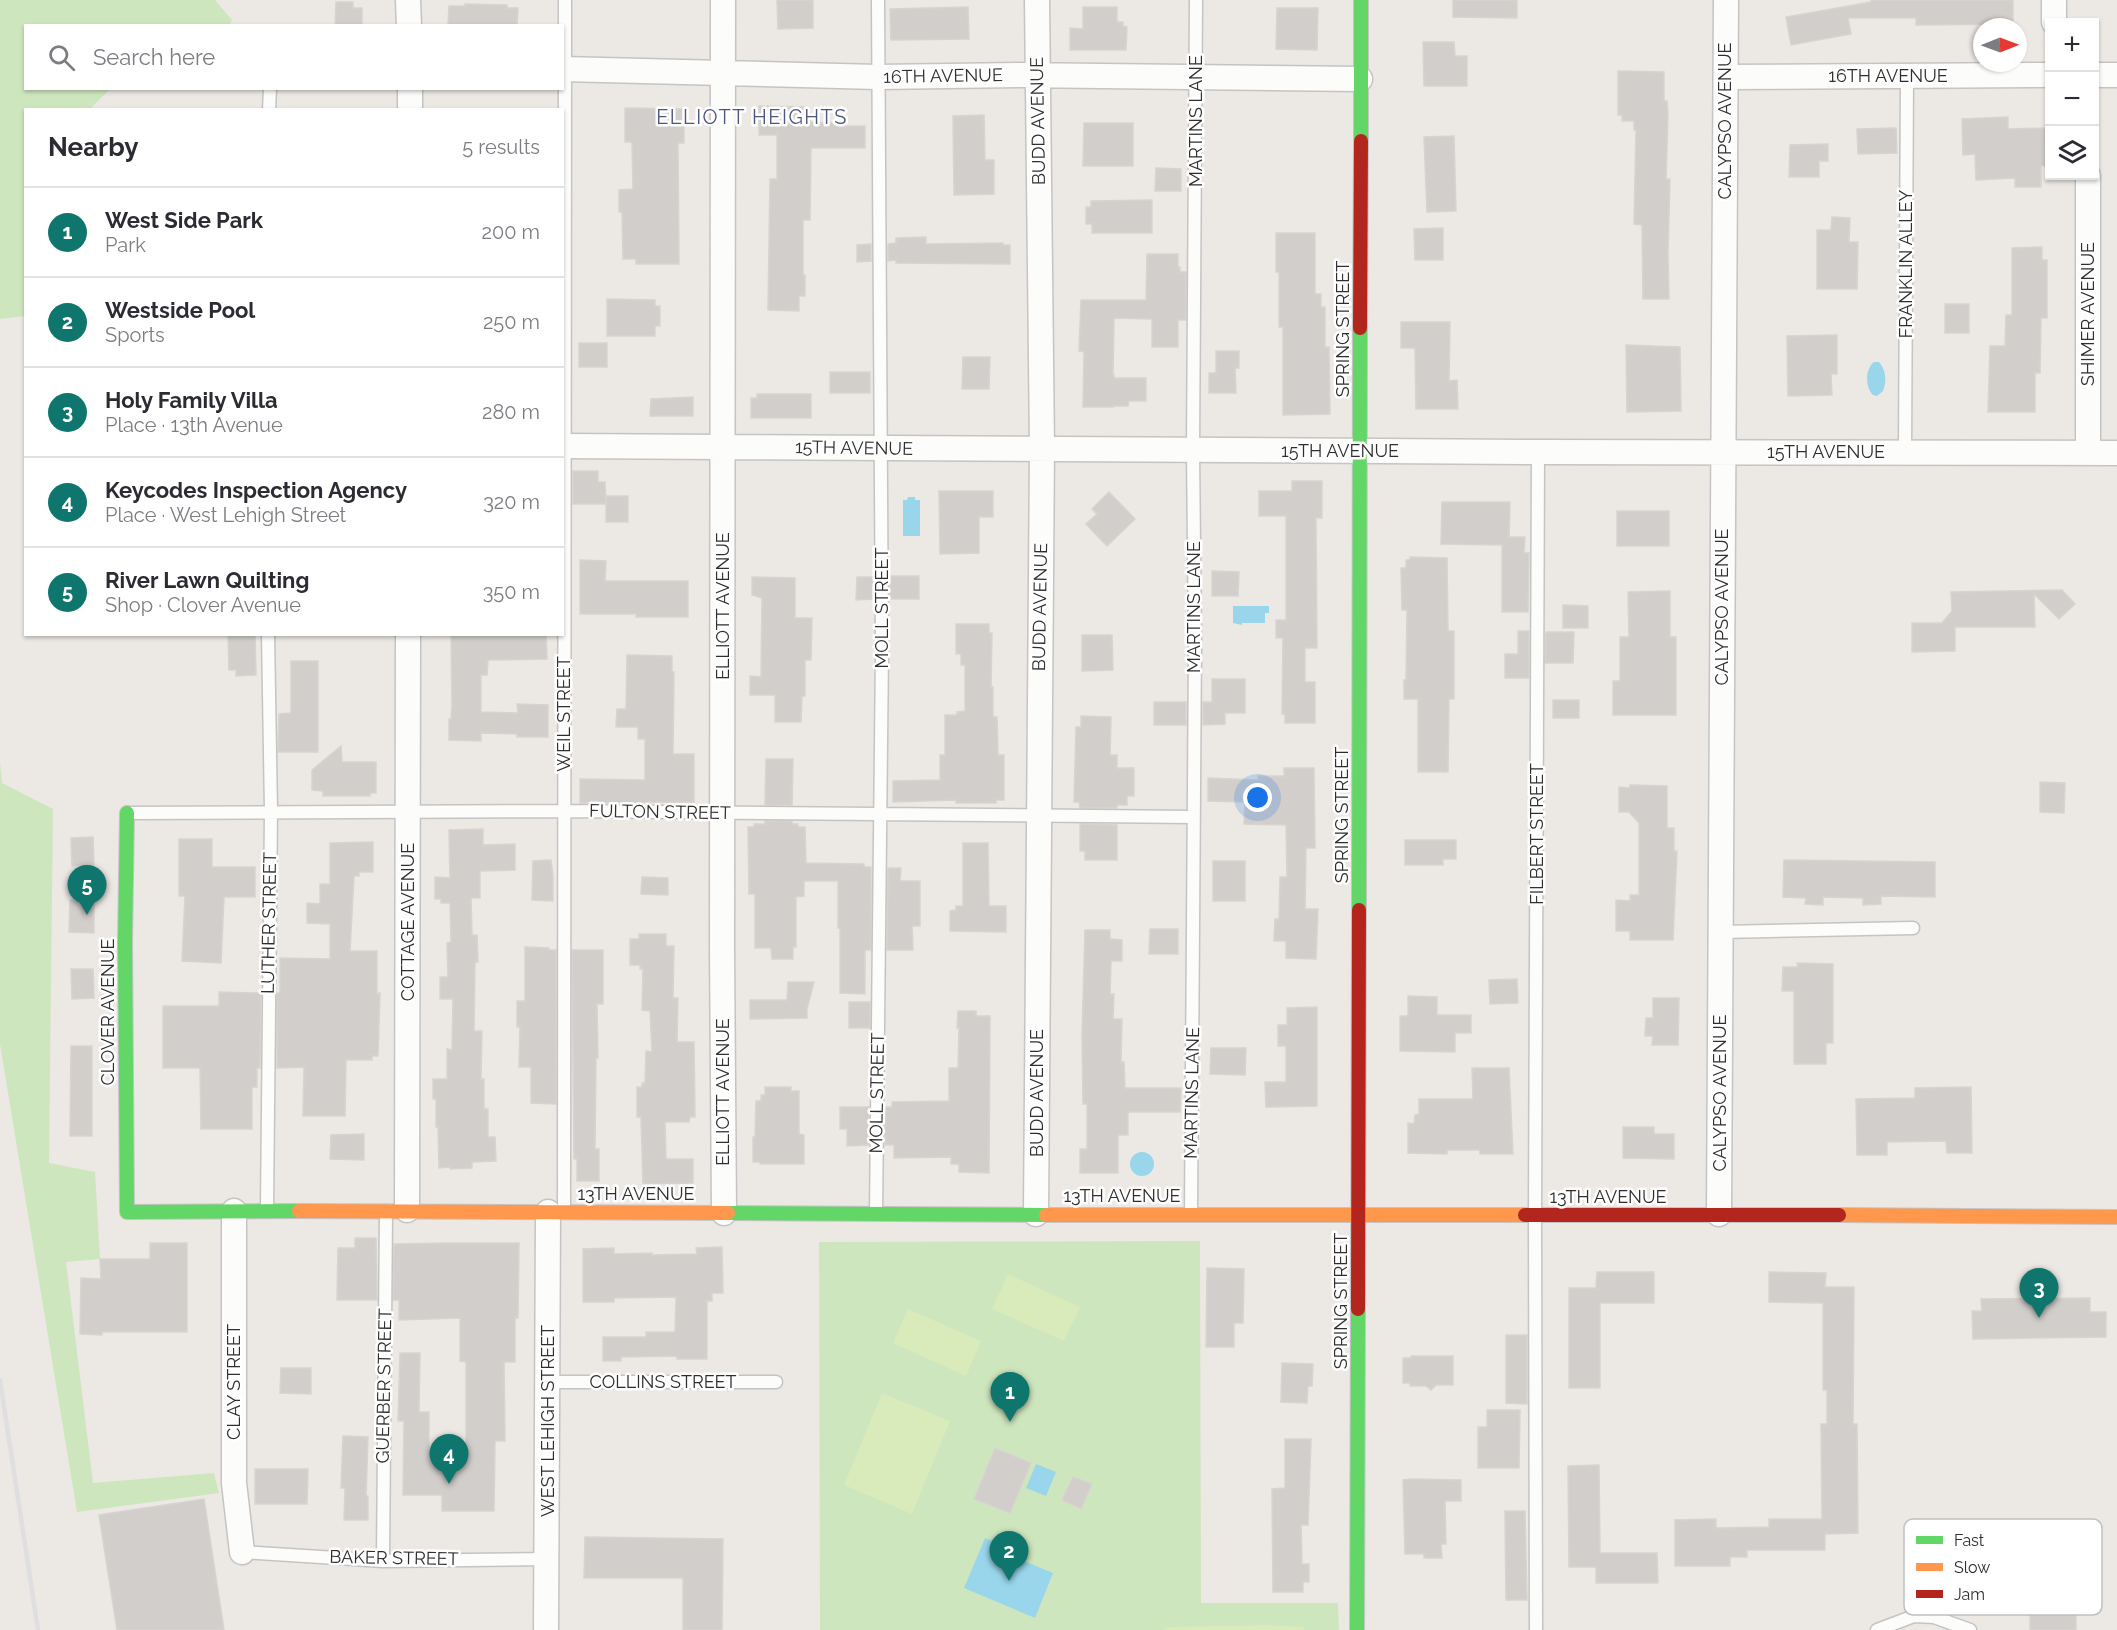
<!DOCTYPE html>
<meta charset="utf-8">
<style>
body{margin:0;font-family:Raleway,sans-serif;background:#f2f2f3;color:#2b2b33}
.controls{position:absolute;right:18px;top:18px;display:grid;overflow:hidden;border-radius:0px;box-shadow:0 2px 4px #0004}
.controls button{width:54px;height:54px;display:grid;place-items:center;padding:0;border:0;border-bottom:2px solid #e1e1e2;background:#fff;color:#2b2b33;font:30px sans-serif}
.compass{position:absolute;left:1973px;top:18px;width:54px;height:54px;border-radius:50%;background:#fff;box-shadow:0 2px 4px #0004;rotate:89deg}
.you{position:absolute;left:1258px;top:798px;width:21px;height:21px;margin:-15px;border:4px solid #fff;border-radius:50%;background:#1a73e8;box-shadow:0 0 0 9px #1a73e833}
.badge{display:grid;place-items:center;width:39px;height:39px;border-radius:50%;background:#0f766e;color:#fff;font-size:20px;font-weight:700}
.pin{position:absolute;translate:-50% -50px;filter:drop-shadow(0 2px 3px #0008)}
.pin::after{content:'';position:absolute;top:32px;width:21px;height:18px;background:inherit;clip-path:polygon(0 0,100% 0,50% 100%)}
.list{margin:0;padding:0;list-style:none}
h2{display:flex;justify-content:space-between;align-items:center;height:78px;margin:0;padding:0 24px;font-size:26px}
h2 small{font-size:20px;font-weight:400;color:#7c7c81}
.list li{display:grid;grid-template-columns:39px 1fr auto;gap:18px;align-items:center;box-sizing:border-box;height:90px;padding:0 24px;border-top:2px solid #e1e1e2}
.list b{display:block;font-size:22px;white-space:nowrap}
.list p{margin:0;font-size:20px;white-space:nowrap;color:#7c7c81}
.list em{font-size:20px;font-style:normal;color:#7c7c81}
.icon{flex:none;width:33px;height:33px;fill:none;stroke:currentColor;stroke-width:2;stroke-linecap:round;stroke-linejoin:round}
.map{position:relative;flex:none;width:2117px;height:1630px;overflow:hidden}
.search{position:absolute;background:#fff;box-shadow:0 2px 4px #0004;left:24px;top:24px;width:540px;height:66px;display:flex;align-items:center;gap:15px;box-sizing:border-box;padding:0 21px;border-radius:0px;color:#7c7c81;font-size:22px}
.panel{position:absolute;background:#fff;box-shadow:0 2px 4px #0004;left:24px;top:108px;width:540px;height:528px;border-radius:0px}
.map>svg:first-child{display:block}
.green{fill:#cee6be}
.pitch{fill:#d9eabb}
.water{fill:#99d6ec}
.building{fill:#d1cecb;stroke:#d7d4d0;stroke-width:1.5}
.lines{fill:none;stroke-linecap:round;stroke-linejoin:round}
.lane-casing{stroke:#c5c4c5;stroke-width:15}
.street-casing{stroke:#c5c4c5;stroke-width:27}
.fast-casing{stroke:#c5c4c5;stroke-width:16}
.slow-casing{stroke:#c5c4c5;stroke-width:16}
.jam-casing{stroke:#c5c4c5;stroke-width:16}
.lane{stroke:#fcfcfb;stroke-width:12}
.street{stroke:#fcfcfb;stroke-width:24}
.fast{stroke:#63d668;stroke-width:14}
.slow{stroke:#ff974d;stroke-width:14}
.jam{stroke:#b3261e;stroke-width:14}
.rail{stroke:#dfdfe1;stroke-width:4.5}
.labels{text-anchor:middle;stroke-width:5;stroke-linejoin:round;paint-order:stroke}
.street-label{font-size:18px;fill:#2e2e2e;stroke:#fff}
.neighbourhood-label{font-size:20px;letter-spacing:1.5px;fill:#4d5680;stroke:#fff}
.key{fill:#fff;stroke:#c0c0c0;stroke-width:1.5}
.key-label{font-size:16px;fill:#2e2e2e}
</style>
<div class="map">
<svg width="2117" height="1630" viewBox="0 0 2117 1630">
<rect width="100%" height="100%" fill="#ece8e4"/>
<path class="green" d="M0,0H215L232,20L229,26H26V88L110,89L90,109L26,110L25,316L0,319Z
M0,762L2,783L53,809L49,1163L95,1172L100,1259L66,1262L93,1483L214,1473L219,1493L77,1512L0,1044Z
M1200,1241L1201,1603H1338L1339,1630H820L819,1242Z"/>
<path class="pitch" d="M1008,1274L1080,1307L1064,1341L992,1309Z
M908,1309L981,1341L966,1376L893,1343Z
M882,1393L950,1421L912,1514L844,1485Z
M1265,1625L1304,1627V1630H1162L1169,1627Z"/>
<path class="water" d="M1874,362H1879C1886,370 1887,381 1883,391L1877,396L1873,395C1865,387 1865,369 1874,362Z
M908,497H915V500H920V536H903V500H907Z
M1233,606H1269V613H1265V623H1242V625L1233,623Z
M1130 1164a12 12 0 1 1 24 0a12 12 0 1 1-24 0Z
M1036,1464L1056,1472L1046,1496L1026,1488Z
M985,1538L1027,1555L1024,1561L1053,1573L1035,1618L964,1588Z"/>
<path class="building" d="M777,0H813V28L778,29Z
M1453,0H1517V18L1453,17Z
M1871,0H2013V24L1916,25V18H1848L1851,34L1791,45L1786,17L1871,2Z
M336,2H353V8H362V26H335Z
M465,4L507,5V8H518L517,26H448L449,6H465Z
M968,7L969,39L891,40L890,9Z
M1083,7H1117V22H1123V26L1127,27L1126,50H1070V28L1083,29Z
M1277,8H1318L1317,50L1276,49Z
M1423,42H1454L1455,56H1467V86H1424Z
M1618,71L1664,72V101H1667L1668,114L1666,179H1670L1668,253L1669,299H1643L1642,225L1634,224L1636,130H1634V121H1622V115H1618Z
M759,106L804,107V115H810V122L835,123V126H865V148H811L810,220H803V275H805V296H799V311L768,310L770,179H777V135H759Z
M625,108L684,109V143H678L679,264H636V259H623L622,212H619V190L633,189L632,142H625Z
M984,115L985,160H994V194L954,195L953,116Z
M2008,117V129L2049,128V166H2041V187H2015V178L1976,180L1975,154L1963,155L1962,119Z
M1084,123H1133V166H1083Z
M1896,128L1897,153L1858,154L1857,129Z
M1454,136L1456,211L1427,212L1424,137Z
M1828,144V161H1819V177H1789L1790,145Z
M1156,168L1181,169V191H1155Z
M1152,200V233H1092V224H1086V207H1091V201Z
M1832,217L1850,218L1849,242H1858L1857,289H1817V230H1831Z
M1443,228V260H1415L1414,229Z
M1276,233H1315V294H1321V307H1325V347H1329L1330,414L1283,415V327H1279V272H1276Z
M926,237V244L1003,243V245H1010V264L896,263V260L888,261V244L896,243V238Z
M871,244V261L857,262V245Z
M2042,247V260H2047V318H2041L2040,373H2035V412H1988L1990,346H2005L2006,315H2012V248Z
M1147,254H1178V267H1180V272H1186V320H1178V347H1152V319L1114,318L1113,375H1114V378H1146V401H1129L1128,406H1113V407H1083L1084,352L1079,351L1081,300H1146Z
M607,299L655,300V306H660V326H655V336H607Z
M1945,304H1969V333H1945Z
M1401,322H1450L1449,381L1457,380L1458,409H1416L1415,348H1401Z
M1837,335V374H1831L1832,395L1788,396L1787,336Z
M579,343H607V367H579Z
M1626,345L1680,347L1681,411L1627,412Z
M1216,351H1239V368H1235L1236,393H1209V373H1216Z
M963,357H990L989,389H962Z
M830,372H870V393H830Z
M757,394H811V418H751V398H757Z
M693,397V416H650L651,399Z
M573,471H598V482H605L606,504H573Z
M1292,481H1322V518H1316L1317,648H1305V682H1315V723H1285V714H1282L1283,638H1276V620H1286V516H1259V491H1292Z
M939,491H993V517H979V553L940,554Z
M1109,492L1135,519L1107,546L1086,524L1097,514L1092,509Z
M606,496H628V522H606Z
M1442,502H1510L1509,537H1525L1524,553H1529L1528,612H1502V545L1441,544Z
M1617,511H1669V546H1617Z
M1410,557L1447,558L1448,631H1454V699H1449L1448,772H1418V699H1404V680H1406L1407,610H1402L1401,568H1406V560H1410Z
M580,560L606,561L605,581H688V617H636V614H580Z
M1212,571L1239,572L1238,596H1212Z
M890,576H919V599H890Z
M752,577L795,578V618H812L811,660H805V696H802L801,722H775V695H750V676L761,677L762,598L752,595Z
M857,577H873V599L856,600Z
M2062,590L2075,604L2059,619L2034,594L2035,627H1955V651L1912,652V623H1942L1952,611L1951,592Z
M1670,591V637H1676V715H1613V681H1620V637H1629L1628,592Z
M1563,605L1588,606V628H1563Z
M956,624H989V633H992L991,687H993V717H997L998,755H1004V800H996V803H956V800L893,802V781L940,780V755H945V715H957V712L965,711V665H961V654H956Z
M1518,631H1529V678H1505V654H1518Z
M1546,632H1574L1573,663H1545Z
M228,634H255L256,675L236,676V670H229Z
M451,634H546L547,659L488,660L487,675H481V712L518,713L517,704L548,705V737H517V734L481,733V741L449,740V719H451L452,705Z
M1082,635H1112L1113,670L1082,671Z
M627,655L672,656V672H674L673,754H694V802L580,803V779L645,780V739H638V727H616L617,709H626Z
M291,661H318V752H278L279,714L291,713Z
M1212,679H1245V713H1225V724L1203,725V702H1212Z
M1553,700H1579V718H1553Z
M1154,702H1186V725H1154Z
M1081,716L1111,717L1110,755H1117V768H1134V796H1127V805H1117V808H1080L1079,802H1074L1076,727H1081Z
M341,746L342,762H376V793H370V796H323V791L312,790V770Z
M766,759H793L792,805H765Z
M1284,768H1314L1315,848H1306L1305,909H1318L1316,959L1286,958V941H1274L1275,919H1279L1280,877H1287L1286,825L1244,824L1245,802L1208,801V778L1258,780V776H1284Z
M2040,782L2065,783L2064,813L2040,812Z
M1630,785L1667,786V828H1674V851H1677L1673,940H1630V931H1616V900L1630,901V895H1639V823L1629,812H1619V787L1630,788Z
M765,821H792V824H798V827H805L806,863L864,864V867H871V950H865V994L840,993V928H838V881H804V896L796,897V947H793V959H772L771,948H755V894H749L748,827H754V824H765Z
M1080,824L1117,825V860H1085V851H1080Z
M483,829V845L515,844V870L480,871V898H471L472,935H477L478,962H475L474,1031H482L481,1079H484V1109H488V1137H495L496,1161L472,1162V1168L450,1169V1167L439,1168L438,1127H436V1099H433V1079H447V1049L452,1050L453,999H440V977H448L447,943L451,942L450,903H441V899H435V877L450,878L449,830Z
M93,837L94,865L72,866L71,838Z
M179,839H212V867H255V897H224L221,963L182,961L185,896H179Z
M1405,840H1456V859H1443V865H1405Z
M373,842V872H359V876H354L350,951H377V994L380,993L378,1056H372V1060H346L345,1116H303L304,1067L277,1068V993H280V958L330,959V924L307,923V903L320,904V884H330V843Z
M963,843H988L989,906H1006V932L950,931V911L956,910V906H963Z
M551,860L553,876V901L532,900L533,861Z
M1784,860L1935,862V897L1881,896V904L1863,905V898L1823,897V905L1805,904L1806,898L1783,897Z
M1213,861H1245V901H1213Z
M888,868H901L900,881H920V926H912L913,950H887Z
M642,877L668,878V895L641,894Z
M70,900H94V933L69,932Z
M1150,929H1178V954H1149Z
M1085,930H1110V939L1122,940V961H1111L1110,994H1114L1113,1019H1122L1121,1062H1124L1125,1088H1181L1180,1112H1128V1135H1118V1173H1080V1149H1087V1104H1083L1082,1035Z
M639,934H666V946H674L673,998H678L677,1042H694L695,1117H690L689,1122H665L666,1159H693V1183L643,1184L641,1117H637V1087H642V1083H645L646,1051L652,1052L650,1011L642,1010L643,969H640V965H630V939H639Z
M525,947L549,948V950H556V1104L531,1103V1067H519L520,1027H517V1001H525Z
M572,950H603V1004H597L598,1058H596L595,1149H599V1181H577V1159H574Z
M1797,963L1833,964V1043H1826V1064H1794V991H1782L1783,967H1798Z
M71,969H93L94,998L72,999Z
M1517,979L1518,1003L1490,1004L1489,980Z
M788,982H814L807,1009V1018L750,1019V1000H787Z
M219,992L261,993L260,1068H257V1087H252V1129H201L200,1068H163V1006H219Z
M1408,996L1437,997V1015H1471V1033H1455V1052L1400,1051V1016H1408Z
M1653,998H1679L1678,1045H1652L1653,1036H1645L1646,1018H1653Z
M849,1002H870V1028H849Z
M1317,1007V1106L1266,1107L1265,1082H1286V1046H1278V1025H1287V1008Z
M958,1011H976V1016H990L989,1173L959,1172V1164H951V1157L894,1158V1145H885V1107H892V1102L949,1101V1068H958L959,1028H957Z
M71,1046H92V1136H70Z
M1211,1048H1246L1245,1075L1210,1074Z
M1472,1068H1509L1513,1154H1480V1150H1447V1154L1408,1153V1123L1414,1124L1415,1115L1419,1114V1099H1473Z
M765,1087H791V1091H799V1134L804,1135V1164H760V1162H753V1137H755L756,1101H761V1095H765Z
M1971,1087L1972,1153H1947L1946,1141L1887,1142V1155H1857L1856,1099L1915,1098V1088Z
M840,1107H869L868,1145L847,1146V1129H840Z
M1623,1127H1654V1134H1674V1159L1623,1158Z
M364,1134V1160L330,1159L331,1135Z
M355,1238H376L377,1300H337L338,1248H355Z
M150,1243H187V1332H102V1335L80,1334L81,1278L101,1279L100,1259H150Z
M448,1243H519L518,1318H515V1362H504L505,1441H495L494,1511H442V1495H403L404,1421H398L400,1353H420L419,1412H429V1451H466V1362L460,1361V1318L399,1320V1300H393L394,1244Z
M722,1247L723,1293H712V1301H707V1359H677V1356L621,1357V1361H603V1337H646V1332H675L676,1297L614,1298V1302H583V1249L614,1248V1254L652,1253V1255L697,1254L696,1248Z
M1207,1268L1244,1269L1243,1323H1234V1347H1206Z
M1597,1272H1654V1303H1600V1388H1569V1288H1596Z
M1769,1272L1826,1273L1825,1287H1854L1853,1424H1857L1858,1533L1825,1534V1550H1747V1557H1730V1566H1675V1520L1716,1519V1528L1769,1527V1519H1822L1821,1424H1827V1390H1823V1303L1769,1302Z
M2090,1298V1312H2106V1337L1973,1339L1972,1311H1982L1981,1299Z
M1506,1335H1527V1404L1506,1403Z
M1411,1356H1453V1385H1436L1431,1390L1426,1386H1410V1383H1403V1358H1411Z
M1282,1363L1313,1364L1312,1386H1308L1307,1403L1281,1402Z
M281,1368H311V1394L280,1393Z
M1487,1410H1520L1519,1468H1478V1427H1487Z
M343,1436L368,1437L366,1496H368V1520H344L345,1488H341Z
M1285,1439H1311L1308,1525H1301L1302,1564H1309V1582H1303V1592H1273L1272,1489L1285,1488Z
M995,1448L1031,1463L1010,1513L974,1499Z
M1599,1465L1600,1553H1657L1658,1583H1596V1567H1569L1568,1466Z
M255,1469H308L307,1504H255Z
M1073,1477L1092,1484L1081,1509L1062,1500Z
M1412,1479L1461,1480V1501H1445L1446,1544H1441L1442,1558H1424V1554H1405L1403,1480Z
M204,1499L224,1630H117L99,1515Z
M1505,1511H1525L1527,1600H1506Z
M585,1537L723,1539L722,1630H683V1578H584Z
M2030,1604H2076V1630H2030Z"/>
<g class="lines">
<g class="lane-casing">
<path id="lane" d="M269,110L270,88
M1905,453L1907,76
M128,813L564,811L1193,817
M1721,932L1913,928
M267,1210L271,811L268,634
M564,1211L565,0
M1191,1213L1195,646L1193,450L1196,0
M876,1214L882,650L878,0
M549,1382H776
M242,1552L383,1561L547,1559
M383,1561L386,1211
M1536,1630L1535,1215L1538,452
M1877,1630L1914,1616L1934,1617L1970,1630"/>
</g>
<g class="street-casing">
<path id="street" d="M408,0L409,26
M723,0L722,950L724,1213
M2054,22V0
M562,69L878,77L1018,75L1360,79
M2094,75H2117
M1726,77L2050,75
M410,88V110
M2088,176V453
M562,446L1538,452L2117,453
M407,1210L408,634
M234,1211V1483L242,1552
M1036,1214L1042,449L1037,0
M1719,1214L1726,0
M546,1630L548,1212"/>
</g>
<g class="fast-casing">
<path id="fast" d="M1361,141V0
M127,813L125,942L127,1212L299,1211
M1359,910L1360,328
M728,1213L1046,1215
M1357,1630L1358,1309"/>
</g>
<g class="slow-casing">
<path id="slow" d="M299,1211L728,1213
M1046,1215H1525
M1839,1215L2117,1217"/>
</g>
<g class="jam-casing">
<path id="jam" d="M1360,328L1361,141
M1525,1215H1839
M1358,1309L1359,910"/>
</g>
<use href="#lane" class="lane"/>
<use href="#street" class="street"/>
<use href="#fast" class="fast"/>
<use href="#slow" class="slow"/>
<use href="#jam" class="jam"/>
<path class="rail" d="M0,1380L38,1630"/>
</g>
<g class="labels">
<g class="street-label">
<text transform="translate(943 76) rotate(-1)" y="6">16TH AVENUE</text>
<text x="1888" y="82">16TH AVENUE</text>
<text transform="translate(1038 121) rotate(-91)" y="6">BUDD AVENUE</text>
<text transform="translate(1196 121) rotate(-90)" y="6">MARTINS LANE</text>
<text transform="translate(1725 121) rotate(-90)" y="6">CALYPSO AVENUE</text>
<text transform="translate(1906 264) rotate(-90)" y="6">FRANKLIN ALLEY</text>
<text transform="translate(2088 314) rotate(-90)" y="6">SHIMER AVENUE</text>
<text transform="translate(1343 329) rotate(-90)" y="6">SPRING STREET</text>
<text transform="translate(854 448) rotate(1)" y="6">15TH AVENUE</text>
<text x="1340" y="457">15TH AVENUE</text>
<text x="1826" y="458">15TH AVENUE</text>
<text transform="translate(723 606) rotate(-90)" y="6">ELLIOTT AVENUE</text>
<text transform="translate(1040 607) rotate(-89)" y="6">BUDD AVENUE</text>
<text transform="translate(1194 607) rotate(-90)" y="6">MARTINS LANE</text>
<text transform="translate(1722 607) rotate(-90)" y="6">CALYPSO AVENUE</text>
<text transform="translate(882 608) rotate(-90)" y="6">MOLL STREET</text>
<text transform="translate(564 714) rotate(-90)" y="6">WEIL STREET</text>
<text transform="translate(660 812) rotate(1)" y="6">FULTON STREET</text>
<text transform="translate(1342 815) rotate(-90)" y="6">SPRING STREET</text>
<text transform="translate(1537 834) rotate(-90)" y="6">FILBERT STREET</text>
<text transform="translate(408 922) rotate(-90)" y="6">COTTAGE AVENUE</text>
<text transform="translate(269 923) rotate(-89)" y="6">LUTHER STREET</text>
<text transform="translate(108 1012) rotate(-90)" y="6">CLOVER AVENUE</text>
<text transform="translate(723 1092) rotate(-90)" y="6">ELLIOTT AVENUE</text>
<text transform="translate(877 1093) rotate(-89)" y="6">MOLL STREET</text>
<text transform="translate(1037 1093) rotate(-90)" y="6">BUDD AVENUE</text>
<text transform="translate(1192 1093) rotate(-89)" y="6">MARTINS LANE</text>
<text transform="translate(1720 1093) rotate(-90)" y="6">CALYPSO AVENUE</text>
<text x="636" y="1200">13TH AVENUE</text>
<text x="1122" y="1202">13TH AVENUE</text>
<text x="1608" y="1203">13TH AVENUE</text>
<text transform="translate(1341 1301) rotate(-90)" y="6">SPRING STREET</text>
<text transform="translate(234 1382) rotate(-90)" y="6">CLAY STREET</text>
<text x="663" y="1388">COLLINS STREET</text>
<text transform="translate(384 1386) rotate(-89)" y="6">GUERBER STREET</text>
<text transform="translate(548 1421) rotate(-90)" y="6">WEST LEHIGH STREET</text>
<text transform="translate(394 1558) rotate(1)" y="6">BAKER STREET</text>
</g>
<g class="neighbourhood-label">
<text x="752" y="124">ELLIOTT HEIGHTS</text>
</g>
</g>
<rect x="1904" y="1519" width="198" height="96" rx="9" class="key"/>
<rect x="1916" y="1536" width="27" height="8" fill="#63d668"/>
<rect x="1916" y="1563" width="27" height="8" fill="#ff974d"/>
<rect x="1916" y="1590" width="27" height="8" fill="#b3261e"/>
<g class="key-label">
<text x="1954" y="1546">Fast</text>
<text x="1954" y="1573">Slow</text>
<text x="1954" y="1600">Jam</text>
</g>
</svg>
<div class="controls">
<button>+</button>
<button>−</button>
<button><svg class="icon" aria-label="layers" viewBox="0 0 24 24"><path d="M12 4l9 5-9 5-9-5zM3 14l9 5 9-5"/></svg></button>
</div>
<svg class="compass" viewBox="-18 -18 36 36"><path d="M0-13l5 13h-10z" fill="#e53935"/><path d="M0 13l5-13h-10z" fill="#7c7c81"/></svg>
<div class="you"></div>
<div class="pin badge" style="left:1010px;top:1422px">1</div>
<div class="pin badge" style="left:1009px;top:1581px">2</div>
<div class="pin badge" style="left:2039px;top:1318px">3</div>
<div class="pin badge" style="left:449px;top:1484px">4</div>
<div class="pin badge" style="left:87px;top:915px">5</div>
<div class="search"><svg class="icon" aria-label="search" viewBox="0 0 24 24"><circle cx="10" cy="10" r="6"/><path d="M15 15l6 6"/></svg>Search here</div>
<section class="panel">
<h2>Nearby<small>5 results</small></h2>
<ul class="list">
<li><span class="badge">1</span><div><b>West Side Park</b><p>Park</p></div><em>200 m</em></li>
<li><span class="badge">2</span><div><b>Westside Pool</b><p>Sports</p></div><em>250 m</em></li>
<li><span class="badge">3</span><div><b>Holy Family Villa</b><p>Place · 13th Avenue</p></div><em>280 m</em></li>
<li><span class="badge">4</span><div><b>Keycodes Inspection Agency</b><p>Place · West Lehigh Street</p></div><em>320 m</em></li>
<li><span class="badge">5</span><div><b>River Lawn Quilting</b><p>Shop · Clover Avenue</p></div><em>350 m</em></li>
</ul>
</section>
</div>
